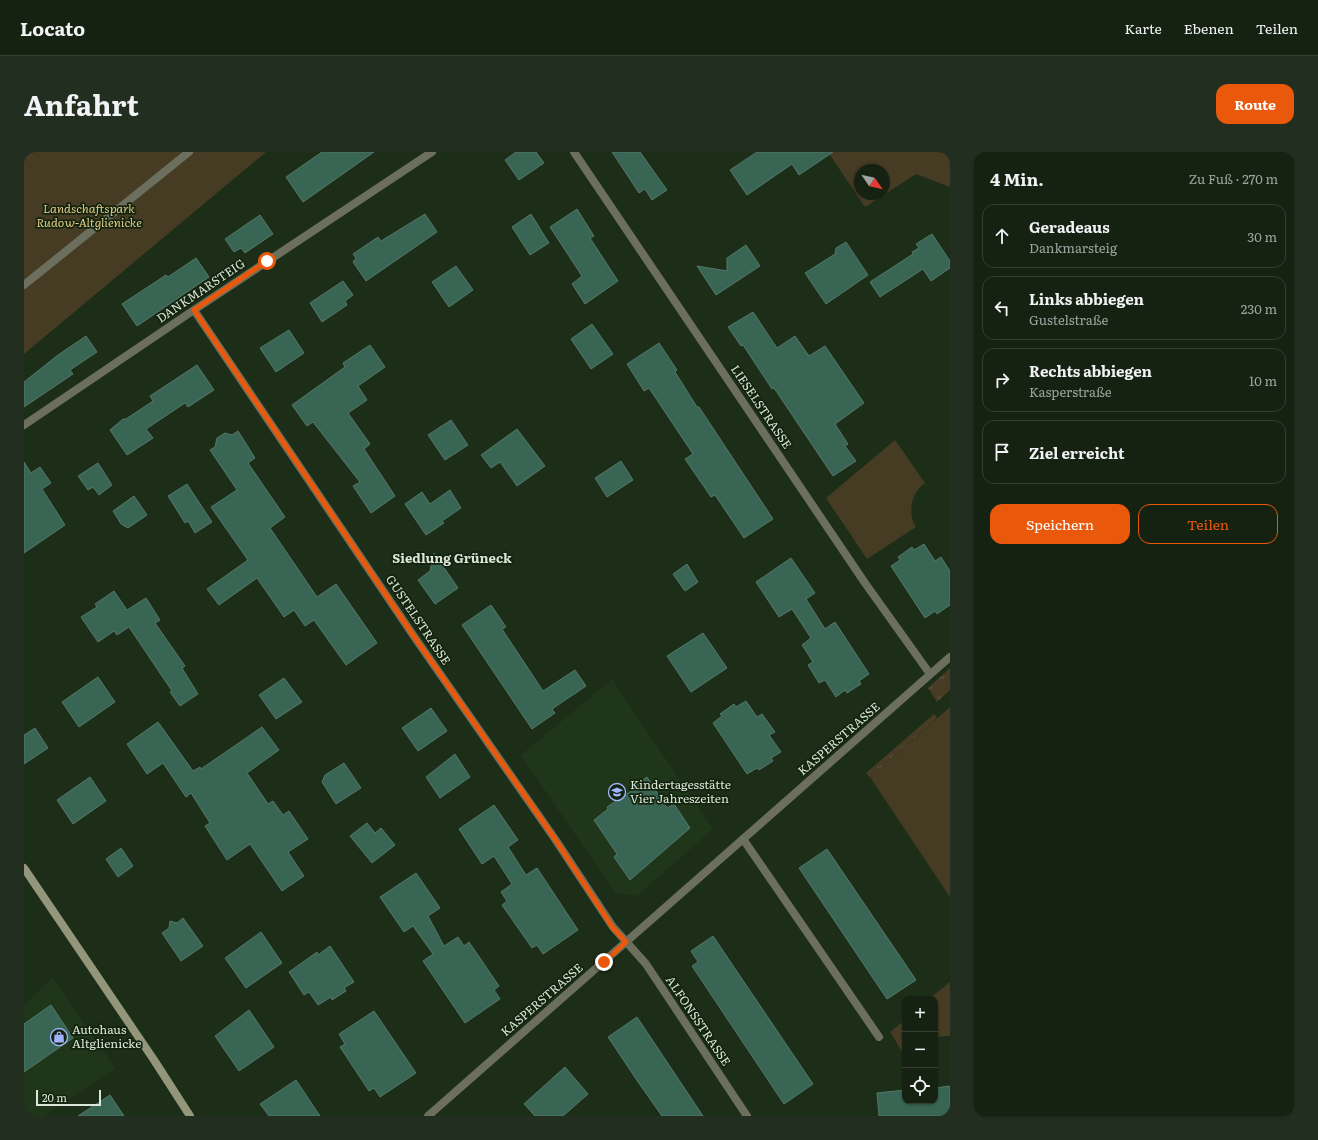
<!DOCTYPE html>
<html lang="de">
<meta charset="utf-8">
<style>
body{margin:0;font-family:Literata,serif;background:#222f20;color:#f1f3f6}
.controls{position:absolute;right:12px;bottom:12px;display:grid;overflow:hidden;border-radius:8px;box-shadow:0 1px 3px #0004}
.controls button{width:36px;height:36px;display:grid;place-items:center;padding:0;border:0;border-bottom:1px solid #343f32;background:#152212;color:#f1f3f6;font:20px sans-serif}
.compass{position:absolute;left:830px;top:12px;width:36px;height:36px;border-radius:50%;background:#152212;box-shadow:0 1px 3px #0004;rotate:124deg}
.scale{position:absolute;left:12px;bottom:10px;width:65px;box-sizing:border-box;padding-left:4px;border:2px solid #dbe6d8;border-top:0;font-size:11px;line-height:14px;white-space:nowrap;color:#dbe6d8;-webkit-text-stroke:3px #12240e;paint-order:stroke}
.stop{position:absolute;width:12px;height:12px;margin:-9px;border:3px solid #ea580c;border-radius:50%;background:#fff}
.stop.end{background:#ea580c;border-color:#fff;box-shadow:0 1px 4px #0008}
.list{margin:0;padding:0;list-style:none}
h2{display:flex;justify-content:space-between;align-items:center;height:52px;margin:0;padding:0 16px;font-size:17px}
h2 small{font-size:13px;font-weight:400;color:#9da49f}
.list li{display:grid;grid-template-columns:26px 1fr auto;gap:12px;align-items:center;box-sizing:border-box;height:64px;margin:0 8px 8px;padding:0 8px;border:1px solid #343f32;border-radius:12px}
.list b{display:block;font-size:15px;white-space:nowrap}
.list p{margin:0;font-size:13px;white-space:nowrap;color:#9da49f}
.list em{font-size:13px;font-style:normal;color:#9da49f}
.actions{display:flex;gap:8px;padding:12px 16px}
.actions a{flex:1;padding:9px 0;border:1px solid #ea580c;border-radius:12px;text-align:center;font-size:14px;color:#ea580c}
.actions .main{background:#ea580c;color:#fff}
.icon{flex:none;width:22px;height:22px;fill:none;stroke:currentColor;stroke-width:2;stroke-linecap:round;stroke-linejoin:round}
.map{position:relative;flex:none;width:926px;height:964px;overflow:hidden;border-radius:12px}
header{display:flex;align-items:center;gap:24px;box-sizing:border-box;height:56px;padding:0 20px;background:#152212;border-bottom:1px solid #343f32}
header strong{font-size:19px}
nav{display:flex;gap:22px;margin-inline-start:auto;font-size:14px}
.intro{display:flex;align-items:center;justify-content:space-between;box-sizing:border-box;height:96px;padding:0 24px}
h1{margin:0;font-size:28px}
.button{padding:10px 18px;border-radius:12px;background:#ea580c;color:#fff;font-size:14px;font-weight:700}
main{display:flex;gap:24px;padding:0 24px}
aside{flex:1;background:#152212;border-radius:12px;box-shadow:0 1px 3px #0004}
.map>svg:first-child{display:block}
.built{fill:#1f361a}
.grass{fill:url(#grass-tufts)}
.park{fill:#463b23;fill-rule:evenodd}
.building{fill:#396554;stroke:#557869}
.lines{fill:none;stroke-linecap:round;stroke-linejoin:round}
.service{stroke:#6c6f5e;stroke-width:8}
.pedestrian{stroke:#6c6f5e;stroke-width:8}
.minor{stroke:#6c6f5e;stroke-width:8}
.secondary{stroke:#93967b;stroke-width:8}
.route{stroke:#ea580c;stroke-width:5}
.labels{text-anchor:middle;stroke-width:3.5;stroke-linejoin:round;paint-order:stroke}
.park-label{font-size:12px;font-style:italic;fill:#e3c787;stroke:#12240e}
.street-label{font-size:12px;fill:#dbe6d8;stroke:#12240e}
.poi-label{font-size:12px;fill:#dbe6d8;stroke:#12240e;text-anchor:start}
.neighbourhood-label{font-size:13px;font-weight:bold;fill:#dbe6d8;stroke:#12240e}
</style>
<header>
<strong>Locato</strong>
<nav><a>Karte</a><a>Ebenen</a><a>Teilen</a></nav>
</header>
<div class="intro"><h1>Anfahrt</h1><a class="button">Route</a></div>
<main>
<div class="map">
<svg width="926" height="964" viewBox="0 0 926 964">
<defs>
<pattern id="grass-tufts" width="24" height="20" patternUnits="userSpaceOnUse"><rect width="24" height="20" fill="#463b23"/><path d="M3 7l-1-3M5 7V3M7 7l1-3M15 17l-1-3M17 17v-4M19 17l1-3" fill="none" stroke="#605742"/></pattern>
</defs>
<rect width="100%" height="100%" fill="#1c2e18"/>
<path class="built" d="M588,527L689,677L613,744L591,741L497,603Z
M29,826L91,916L20,964H0V854Z"/>
<path class="grass" d="M926,516V538L913,550L904,536Z
M910,562L913,566L846,625L842,621Z"/>
<path class="park" d="M0,0H242L0,202Z
M804,0H926V35L892,22L841,55ZM836,18H860V42H836Z
M871,288L901,331C887,341 883,361 892,375L843,407L802,346Z
M926,555V745L846,625Z
M926,830V884L911,885V847H905Z
M881,868V900L879,901L866,880Z"/>
<path class="building" d="M298,0H350L279,50L262,25Z
M492,0H512L520,11L495,28L481,8Z
M588,0H616L643,38L628,48L621,37L615,41Z
M733,0H809L775,23L768,12L723,43L706,18Z
M553,57L570,84L566,86L594,129L561,152L548,132L558,124L526,75Z
M401,62L413,80L342,129L329,110L332,106L329,102L354,85L357,89Z
M507,62L525,91L506,103L488,75Z
M236,63L249,82L221,101L217,96L210,100L201,87Z
M908,82L926,109V116L907,129L899,117L856,145L846,130L889,102L888,100L895,96L892,92Z
M822,90L844,123L802,152L781,121L811,102L812,96Z
M722,93L736,114L692,143L673,114L703,119V106Z
M172,106L185,125L113,174L98,152L142,123L144,125Z
M432,114L449,138L425,155L408,130Z
M319,129L329,143L321,149L323,153L298,170L286,151Z
M729,160L753,196L771,184L785,204L801,194L840,251L811,272L824,292L821,294L832,309L809,324L750,236L748,237L719,193L717,194L704,175Z
M568,172L589,202L567,217L547,187Z
M265,178L280,201L252,220L236,196Z
M62,184L73,200L46,218L49,222L0,255V230L34,203Z
M635,191L653,218L651,220L673,255H675L749,367L720,386L691,343L687,345L661,307L669,302L625,236L620,239L603,212Z
M346,193L361,215L334,234L343,248L324,261L346,292L340,297L371,344L347,361L329,334L336,330L289,270L283,274L268,253L321,215L319,211Z
M173,213L190,238L164,255L161,251L122,277L129,286L103,303L86,278L99,267H102L129,249L126,244Z
M427,268L444,293L421,308L404,283Z
M493,277L521,314L493,334L476,310L467,316L457,303Z
M214,279L231,306L224,311L261,365L246,376L293,445L312,432L353,491L322,513L290,468L281,474L270,458L260,465L233,426L195,453L183,437L224,408L187,355L213,338L186,298L191,295L193,286L201,281L208,283Z
M597,309L609,328L583,345L571,326Z
M0,310L7,321L16,315L27,331L18,337L41,373L0,401Z
M74,311L88,333L75,343L69,335L64,338L54,324Z
M163,332L188,370L171,381L164,369L161,371L144,344Z
M426,338L437,356L418,369L420,371L402,383L381,352L398,340L406,352Z
M110,344L123,363L104,376L97,372L89,359Z
M900,392L911,409L917,405L926,419V453L913,462L911,459L901,466L867,414L876,408L874,405L888,395L890,398Z
M410,401L434,436L411,452L394,428L406,419Z
M767,406L791,441L782,447L801,477L811,470L845,522L835,529L837,532L823,541L821,538L812,545L801,528L795,531L784,513L789,510L778,493L787,486L768,457L755,465L732,430Z
M663,412L674,430L661,439L649,422Z
M90,439L103,458L122,446L136,468L131,471L161,514L158,516L174,542L156,554L146,540L148,539L105,475L93,483L90,479L74,490L57,465L73,455L71,452Z
M467,453L482,475L478,477L519,539L551,518L562,534L528,557L531,561L508,577L438,473Z
M679,481L703,516L667,540L643,504Z
M74,525L91,550L55,575L38,550Z
M260,526L278,550L252,567L235,543Z
M722,549L733,565L738,562L751,580L745,583L757,600L747,606L749,609L735,618L733,616L723,622L689,571L698,564L696,562L710,552L712,555Z
M407,556L423,579L394,599L378,576Z
M134,570L169,619L176,615L177,617L238,575L255,598L223,621L244,652L249,649L259,663L265,659L284,687L264,700L280,724L258,739L226,692L203,708L181,674L186,671L167,641L162,645L139,611L123,622L103,592Z
M11,576L24,596L0,612V583Z
M431,602L446,625L416,646L402,625Z
M320,611L337,636L312,652L298,630L301,623Z
M66,625L82,649L49,672L33,648Z
M623,625L643,656L650,652L666,676L606,728L590,705L593,702L570,668L584,657L583,655L609,638L608,636Z
M470,653L494,688L484,695L502,723L513,716L554,778L519,802L513,793L508,796L478,753L483,749L477,740L488,732L470,704L458,712L435,677Z
M343,671L351,681L357,676L371,693L348,711L326,684Z
M97,696L109,714L94,725L82,707Z
M803,697L892,828L863,847L775,716Z
M392,721L416,756L404,764L420,794L434,785L440,794L445,790L475,834L470,838L476,847L441,871L399,809L409,802L389,774L380,780L356,745Z
M159,766L179,794L157,809L138,781L145,776L146,769L153,771Z
M237,780L258,811L222,836L201,806Z
M689,784L789,932L760,952L668,814L674,810L667,799Z
M306,794L330,830L320,836L322,839L308,848L307,845L294,853L285,840L280,843L265,820L293,800L294,803Z
M27,853L49,886L0,920V872Z
M225,858L250,895L215,919L191,884Z
M350,859L392,921L356,945L350,936L345,939L316,895L321,892L315,882Z
M613,865L679,964H638L614,930L584,885Z
M541,915L564,942L539,964H511L500,952Z
M272,928L296,964H245L236,952Z
M926,934V964H855L853,941L881,938V949H911V936Z
M86,943L100,964H54Z"/>
<g class="lines">
<path class="service" d="M719,687L855,885"/>
<path class="pedestrian" d="M0,133L165,0"/>
<path class="minor" d="M550,0L841,431L906,522
M170,158L389,483L531,687L589,775L622,812L723,964
M0,273L170,158L408,0
M404,964L926,505"/>
<path class="secondary" d="M0,716L130,908L166,964"/>
</g>
<g class="lines">
<path class="route" d="M243,109L170,158L389,483L531,687L589,776L602,790L580,810"/>
</g>
<defs>
<g id="school-ring" transform="scale(0.9)"><circle r="9.5" fill="#12240e" stroke="#a1b3fd" stroke-width="1.5"/><path d="M0-5L7-2L0 1L-7-2ZM-4 1L0 2.5L4 1V4Q0 6-4 4Z" fill="#a1b3fd"/></g>
<g id="shop-ring" transform="scale(0.9)"><circle r="9.5" fill="#12240e" stroke="#a1b3fd" stroke-width="1.5"/><path d="M-5-2.5h2.3a2.7 3.5 0 0 1 5.4 0H5L5.5 6h-11ZM-1.5-2.5h3a1.5 2.3 0 0 0-3 0Z" fill="#a1b3fd"/></g>
</defs>
<g fill-rule="evenodd">
<use href="#school-ring" x="593" y="640"/>
<use href="#shop-ring" x="35" y="885"/>
</g>
<g class="labels">
<g class="park-label">
<text x="65" y="61">Landschaftspark<tspan x="65" dy="14">Rudow-Altglienicke</tspan></text>
</g>
<g class="street-label">
<text transform="translate(177 139) rotate(-34)" y="4">DANKMARSTEIG</text>
<text transform="translate(737 255) rotate(56)" y="4">LIESELSTRASSE</text>
<text transform="translate(394 468) rotate(56)" y="4">GUSTELSTRASSE</text>
<text transform="translate(815 587) rotate(-41)" y="4">KASPERSTRASSE</text>
<text transform="translate(518 848) rotate(-41)" y="4">KASPERSTRASSE</text>
<text transform="translate(674 869) rotate(56)" y="4">ALFONSSTRASSE</text>
</g>
<g class="poi-label">
<text x="606" y="637">Kindertagesstätte<tspan x="606" dy="14">Vier Jahreszeiten</tspan></text>
<text x="48" y="882">Autohaus<tspan x="48" dy="14">Altglienicke</tspan></text>
</g>
<g class="neighbourhood-label">
<text x="428" y="411">Siedlung Grüneck</text>
</g>
</g>
</svg>
<div class="controls">
<button>+</button>
<button>−</button>
<button><svg class="icon" aria-label="locate" viewBox="0 0 24 24"><circle cx="12" cy="12" r="6"/><path d="M12 2v4M12 18v4M2 12h4M18 12h4"/></svg></button>
</div>
<svg class="compass" viewBox="-18 -18 36 36"><path d="M0-13l5 13h-10z" fill="#e53935"/><path d="M0 13l5-13h-10z" fill="#9da49f"/></svg>
<div class="scale">20 m</div>
<div class="stop" style="left:243px;top:109px"></div>
<div class="stop end" style="left:580px;top:810px"></div>
</div>
<aside>
<h2>4 Min.<small>Zu Fuß · 270 m</small></h2>
<ul class="list">
<li><svg class="icon" aria-label="ahead" viewBox="0 0 24 24"><path d="M12 20V5M6 11l6-6 6 6"/></svg><div><b>Geradeaus</b><p>Dankmarsteig</p></div><em>30 m</em></li>
<li><svg class="icon" aria-label="left" viewBox="0 0 24 24"><path d="M17 20v-9H6M10 6l-5 5 5 5"/></svg><div><b>Links abbiegen</b><p>Gustelstraße</p></div><em>230 m</em></li>
<li><svg class="icon" aria-label="right" viewBox="0 0 24 24"><path d="M7 20v-9h11M14 6l5 5-5 5"/></svg><div><b>Rechts abbiegen</b><p>Kasperstraße</p></div><em>10 m</em></li>
<li><svg class="icon" aria-label="arrive" viewBox="0 0 24 24"><path d="M6 21V4h12l-3 4 3 4H6"/></svg><div><b>Ziel erreicht</b></div></li>
</ul>
<div class="actions"><a class="main">Speichern</a><a>Teilen</a></div>
</aside>
</main>
